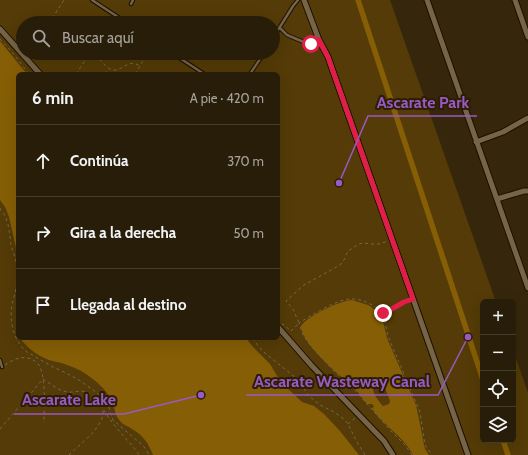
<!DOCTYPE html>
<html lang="es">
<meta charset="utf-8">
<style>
body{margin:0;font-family:Cabin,sans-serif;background:#342a17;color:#f1f3f6}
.controls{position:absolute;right:12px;bottom:12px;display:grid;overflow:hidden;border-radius:6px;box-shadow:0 4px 16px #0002}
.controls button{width:36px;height:36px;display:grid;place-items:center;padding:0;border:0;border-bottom:1px solid #443b2a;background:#281d09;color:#f1f3f6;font:20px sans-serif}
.stop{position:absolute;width:12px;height:12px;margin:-9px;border:3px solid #e11d48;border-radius:50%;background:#fff}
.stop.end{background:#e11d48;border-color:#fff;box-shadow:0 1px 4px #0008}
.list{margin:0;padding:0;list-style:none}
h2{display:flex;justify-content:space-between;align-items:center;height:52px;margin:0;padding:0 16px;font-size:17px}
h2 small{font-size:13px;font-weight:400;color:#a5a29c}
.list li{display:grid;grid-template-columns:26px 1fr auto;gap:12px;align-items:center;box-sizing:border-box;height:72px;padding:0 16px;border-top:1px solid #443b2a}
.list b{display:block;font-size:15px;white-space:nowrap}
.list em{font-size:13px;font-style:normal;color:#a5a29c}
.icon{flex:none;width:22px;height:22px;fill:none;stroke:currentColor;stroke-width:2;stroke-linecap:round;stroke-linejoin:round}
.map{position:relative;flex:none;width:528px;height:455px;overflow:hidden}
.search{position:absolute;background:#281d09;box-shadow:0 4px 16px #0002;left:16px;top:16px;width:264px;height:44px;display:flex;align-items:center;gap:10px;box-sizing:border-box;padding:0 14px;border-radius:22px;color:#a5a29c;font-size:15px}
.panel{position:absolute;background:#281d09;box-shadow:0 4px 16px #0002;left:16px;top:72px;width:264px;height:268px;border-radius:6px}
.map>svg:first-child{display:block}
.green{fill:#543b07;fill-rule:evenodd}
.water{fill:#865e05;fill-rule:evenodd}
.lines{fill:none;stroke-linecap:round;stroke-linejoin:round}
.canal{stroke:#865e05;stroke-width:5.5}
.lane-casing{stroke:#1d0f00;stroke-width:4.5}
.street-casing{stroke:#1d0f00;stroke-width:7}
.path{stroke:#756851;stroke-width:1;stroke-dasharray:3 3;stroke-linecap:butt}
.lane{stroke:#756448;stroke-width:2.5}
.street{stroke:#756448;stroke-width:5}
.route{stroke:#e11d48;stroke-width:5}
.leader{fill:none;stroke:#985ac4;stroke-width:1.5}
.callout-dot{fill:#985ac4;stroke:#2c1d03;stroke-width:1.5}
.callout-label{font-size:16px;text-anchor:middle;font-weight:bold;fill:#985ac4;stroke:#2c1d03;stroke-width:4;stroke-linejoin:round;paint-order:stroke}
</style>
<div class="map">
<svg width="528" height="455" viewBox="0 0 528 455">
<rect width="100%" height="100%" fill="#36270c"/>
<path class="green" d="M0,0H390L496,302H483V440H513V350L528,393V455H0ZM23,23H273V53H23ZM18,74H278V338H18Z"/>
<path class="water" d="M0,41L27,74H18V257L9,217L5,207L0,200Z
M352,300L368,305L380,313L382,317L387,338L416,405L420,424L424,445L425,449L429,455H413C404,437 384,426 372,409L374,406L372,404H367C361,397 356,388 349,383C336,373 301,342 301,326C309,315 339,301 352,300ZM377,378C383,383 388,394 390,401L389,404L383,406C376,398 368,388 377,378Z
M20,338H246L253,347L270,364L279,379L283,384L302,402L314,406L324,414L340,431L359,455H153C149,444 143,435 132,429C128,426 123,425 120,421C115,415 115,410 113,404C109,394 102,386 94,380C86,373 77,368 67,365C61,362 55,362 49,360C38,356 27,348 20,338Z"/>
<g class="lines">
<path class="canal" d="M358,0L483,380
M503,440L508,455"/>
<g class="lane-casing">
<path id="lane" d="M92,0L127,23
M131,4L133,0
M280,28L287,35L306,43L311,44L319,40
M273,38L293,6L298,0
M172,53L204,74
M250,74L264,53
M0,360L2,367"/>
</g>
<g class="street-casing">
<path id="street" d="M304,0L319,40L328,57L468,455
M427,0L528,288
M515,0L528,37
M0,29L40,74
M476,142L503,132L528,118
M497,199L524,191H528
M278,327L312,366L384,441L393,455"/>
</g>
<path class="path" d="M49,23L64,0
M109,23L112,18
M0,39L12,52L29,74
M88,56C91,57 94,57 97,58C104,61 106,71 116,70C125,68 129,59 140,66
M76,74L90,53
M105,74L108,69
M135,74L148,53
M0,208C1,212 5,214 6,218C9,225 10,237 11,245C13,252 16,259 17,266C17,275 17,285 15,293C14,297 13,301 12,305C9,322 14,342 27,352L53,367L64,372L79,380L100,395L107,402L113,420L140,443L145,448L149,455
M384,314L404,302L409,300
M282,325L283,324L291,331L299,323L293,309L286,301L304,285L340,265L344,260L348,251L359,244L363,243L373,244H379L388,241
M253,338L258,346L266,354L296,378L309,396L320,405L334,412L344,419L348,424L357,442L365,455
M5,365C15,358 26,354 36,362C38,364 39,365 40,367C46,380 44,408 44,423
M348,424L355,418
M0,429L43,379C51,384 59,391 68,392C75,393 81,389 89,393C98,398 105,414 112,422C120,433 131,443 139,455
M69,455C79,445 96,433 101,420C103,417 103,413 103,410
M412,455L405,445L391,431L353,388L333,370L310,345L303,335L299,323C310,316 339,298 352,299C364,299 375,306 383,313L388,336L420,412L425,445L432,455"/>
<use href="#lane" class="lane"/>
<use href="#street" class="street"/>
</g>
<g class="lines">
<path class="route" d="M311,44L319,40L328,57L413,299L404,302L383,314V313"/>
</g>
<path class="leader" d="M339 183L368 116H477M468 337L438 395H246M201 395L124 414H14"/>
<g class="callout-dot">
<circle cx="339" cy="183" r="4"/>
<circle cx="468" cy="337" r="4"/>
<circle cx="201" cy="395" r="4"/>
</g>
<g class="callout-label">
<text x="423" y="108">Ascarate Park</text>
<text x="342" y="387">Ascarate Wasteway Canal</text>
<text x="69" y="405">Ascarate Lake</text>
</g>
</svg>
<div class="controls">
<button>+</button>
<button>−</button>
<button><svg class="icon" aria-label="locate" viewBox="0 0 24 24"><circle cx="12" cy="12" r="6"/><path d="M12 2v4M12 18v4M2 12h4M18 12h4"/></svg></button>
<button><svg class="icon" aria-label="layers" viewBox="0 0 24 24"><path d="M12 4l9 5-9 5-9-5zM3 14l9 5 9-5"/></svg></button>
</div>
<div class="stop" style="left:311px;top:44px"></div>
<div class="stop end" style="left:383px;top:313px"></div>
<div class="search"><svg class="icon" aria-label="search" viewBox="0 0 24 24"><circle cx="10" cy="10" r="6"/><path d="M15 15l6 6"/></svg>Buscar aquí</div>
<section class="panel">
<h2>6 min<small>A pie · 420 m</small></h2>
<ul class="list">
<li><svg class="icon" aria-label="ahead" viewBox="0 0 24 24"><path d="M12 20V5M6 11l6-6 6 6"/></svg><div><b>Continúa</b></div><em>370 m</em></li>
<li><svg class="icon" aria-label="right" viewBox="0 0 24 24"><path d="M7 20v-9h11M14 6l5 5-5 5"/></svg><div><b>Gira a la derecha</b></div><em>50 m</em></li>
<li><svg class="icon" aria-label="arrive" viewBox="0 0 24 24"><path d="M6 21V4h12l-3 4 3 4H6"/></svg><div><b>Llegada al destino</b></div></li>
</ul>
</section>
</div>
